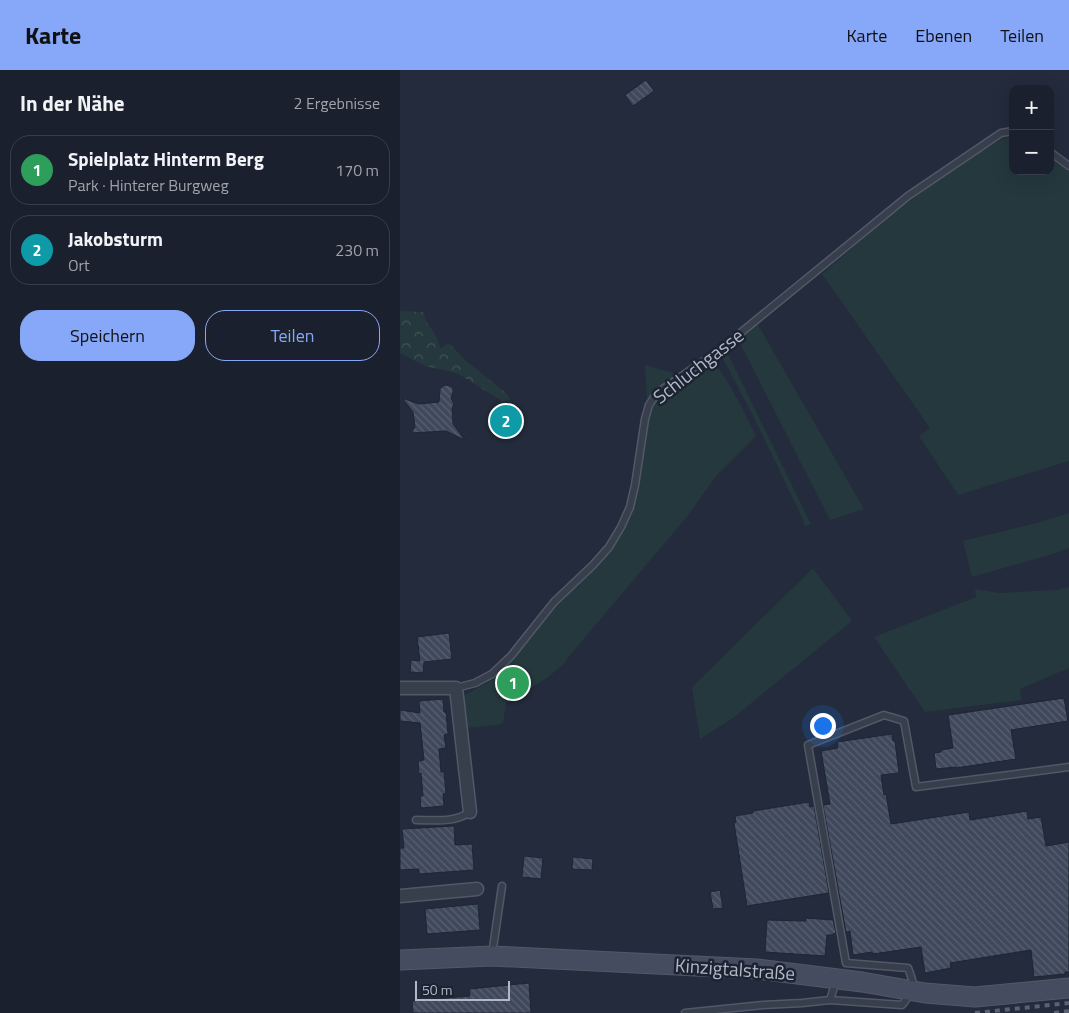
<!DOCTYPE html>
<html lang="de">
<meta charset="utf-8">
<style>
body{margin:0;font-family:"Titillium Web",sans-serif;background:#272d39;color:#f1f3f6}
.controls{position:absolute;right:15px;top:15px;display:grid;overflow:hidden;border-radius:10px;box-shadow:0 5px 20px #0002}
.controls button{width:45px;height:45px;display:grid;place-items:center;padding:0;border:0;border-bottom:1px solid #383e49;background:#1a202d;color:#f1f3f6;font:25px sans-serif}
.scale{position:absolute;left:15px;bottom:12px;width:95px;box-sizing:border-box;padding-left:5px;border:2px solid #b2b8c8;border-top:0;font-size:14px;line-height:18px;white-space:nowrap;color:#b2b8c8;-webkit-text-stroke:4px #1c2331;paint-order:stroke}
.you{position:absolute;left:422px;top:655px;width:18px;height:18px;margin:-12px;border:4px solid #fff;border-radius:50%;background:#1a73e8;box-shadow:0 0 0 8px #1a73e833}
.badge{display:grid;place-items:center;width:32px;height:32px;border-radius:50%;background:#87a7f8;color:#fff;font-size:16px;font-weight:700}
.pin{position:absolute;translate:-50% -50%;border:2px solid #fff;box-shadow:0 1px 5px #0006}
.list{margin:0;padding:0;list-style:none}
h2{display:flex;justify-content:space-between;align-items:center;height:65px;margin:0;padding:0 20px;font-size:21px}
h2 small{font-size:16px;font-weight:400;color:#9fa3aa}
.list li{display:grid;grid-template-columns:32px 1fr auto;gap:15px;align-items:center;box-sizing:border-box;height:70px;margin:0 10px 10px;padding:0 10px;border:1px solid #383e49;border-radius:20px}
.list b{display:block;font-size:19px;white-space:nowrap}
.list p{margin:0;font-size:16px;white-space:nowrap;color:#9fa3aa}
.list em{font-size:16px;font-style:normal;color:#9fa3aa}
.actions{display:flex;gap:10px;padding:15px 20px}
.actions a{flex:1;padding:11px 0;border:1px solid #87a7f8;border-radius:20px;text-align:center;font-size:18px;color:#87a7f8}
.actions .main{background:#87a7f8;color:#111}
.map{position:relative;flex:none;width:669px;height:943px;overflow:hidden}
header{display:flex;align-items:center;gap:30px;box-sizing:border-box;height:70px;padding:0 25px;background:#87a7f8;color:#111}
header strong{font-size:24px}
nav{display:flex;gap:28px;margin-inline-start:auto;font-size:18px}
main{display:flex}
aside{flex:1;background:#1a202d}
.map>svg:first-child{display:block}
.green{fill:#25383d}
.forest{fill:url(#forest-crowns)}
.building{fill:url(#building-back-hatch);stroke:#1e2533}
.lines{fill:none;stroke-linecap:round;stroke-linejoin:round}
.lane-casing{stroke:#525867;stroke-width:9}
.street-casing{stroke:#525867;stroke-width:15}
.secondary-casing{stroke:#525867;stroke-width:21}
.lane{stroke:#373e4c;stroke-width:6}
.street{stroke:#373e4c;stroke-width:12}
.secondary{stroke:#454c5f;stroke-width:19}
.rail{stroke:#596173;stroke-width:4;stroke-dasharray:5 5;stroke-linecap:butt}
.labels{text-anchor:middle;stroke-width:5;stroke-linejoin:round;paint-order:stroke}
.street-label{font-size:19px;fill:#b2b8c8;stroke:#1c2331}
</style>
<header>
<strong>Karte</strong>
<nav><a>Karte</a><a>Ebenen</a><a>Teilen</a></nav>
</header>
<main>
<aside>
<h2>In der Nähe<small>2 Ergebnisse</small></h2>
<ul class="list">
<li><span class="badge" style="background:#2e9e5b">1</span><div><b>Spielplatz Hinterm Berg</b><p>Park · Hinterer Burgweg</p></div><em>170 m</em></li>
<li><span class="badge" style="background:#0f9aa8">2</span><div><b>Jakobsturm</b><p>Ort</p></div><em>230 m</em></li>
</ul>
<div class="actions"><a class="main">Speichern</a><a>Teilen</a></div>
</aside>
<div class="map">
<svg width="669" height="943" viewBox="0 0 669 943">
<defs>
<pattern id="forest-crowns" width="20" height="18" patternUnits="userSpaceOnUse" patternTransform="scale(1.25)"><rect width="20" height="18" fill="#25383d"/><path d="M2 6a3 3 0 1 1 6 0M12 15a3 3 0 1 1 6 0" fill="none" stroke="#425358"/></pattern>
<pattern id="building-back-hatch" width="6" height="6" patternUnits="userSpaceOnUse" patternTransform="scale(1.25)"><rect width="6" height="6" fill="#3f495b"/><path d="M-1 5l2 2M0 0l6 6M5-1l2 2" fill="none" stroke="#586171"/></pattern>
</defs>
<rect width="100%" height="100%" fill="#232b3c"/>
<path class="green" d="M611,67L613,68V101H650V88L669,101V391L558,425L519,366L530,358L422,204L486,149L529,117L579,83L602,69Z
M357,253L464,439L430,450L338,269Z
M326,280L411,454L405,456L400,443L354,348L321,285Z
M313,294C327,303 347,349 356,366L316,406L286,448L171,584L164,594L147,608L119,625L110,626L107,629L103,653L99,655L65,658L61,627L96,608L104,601L159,532L215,473L226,455L234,436L240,407L250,341C261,317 291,306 313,294Z
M245,295L277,304L247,329Z
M669,443V478L653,484L572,507L563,471L640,452Z
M413,498L452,551L333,648L300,669L292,617Z
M669,517V598L620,619L622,630L525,642L474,567L576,527L575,519L599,523L657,520Z"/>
<path class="forest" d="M0,241L23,242L28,255L34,262L41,278L49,273L64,289L107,324L110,330L102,331L60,305L52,302L25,296L0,283Z"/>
<path class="building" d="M246,10L254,21L233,36L225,25Z
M46,315L50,316L53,318V322L51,328L54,334L52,338L53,354L65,370L46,361L11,363L15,357L13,342L2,328L19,334L39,332L40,319L43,316Z
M99 352a7 7 0 1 1 14 0a7 7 0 1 1-14 0Z
M49,563L52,589L24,592L23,603L10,602L11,590L20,591L17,567Z
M664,628L668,651L611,660L616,689L556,698V697L536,699L534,683L541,682V680L553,678L548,645Z
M43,629L44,642H46L48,664L44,665L46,678L39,679L41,702H44L46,724H43L44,736L21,738L20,726H23L21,703L19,704L18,691L24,690L20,653L0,651V640L20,643L19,631Z
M492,664L493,671H495L499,703L481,705L484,725L486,724L491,754L569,742L570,750L627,741L628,749L641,747L646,776L669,772V902H665V904L634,907L631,880L550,893L551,898L525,903L521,877L473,884L472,882L453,885L450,861L446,862L423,735L430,734L421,681L438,678L437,672Z
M409,732L410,737L414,736L429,823L347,836L334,753L336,752L335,746L353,743V741Z
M54,756L55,775L72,774L74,800L19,804V799L0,800V778H4L2,759Z
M124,786L143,788L141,809L122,807Z
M173,787L193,789L192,800L172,799Z
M320,820L323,838L313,839L310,822Z
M78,834L80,860L27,864L25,839Z
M406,848L433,850L436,863L433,864V865H427L425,886L365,882L367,850L406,851Z
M129,913L131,943H13L12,931L70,926L69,919Z"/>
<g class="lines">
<g class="lane-casing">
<path id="lane" d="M650,82L669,96
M56,618L75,613L92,604L111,586L154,532L193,495L209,477L221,457L230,437L235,415L245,349L249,335L257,323L317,282L508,126L601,63L613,61
M16,750C35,750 54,753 70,742
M92,885L102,816
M430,930L502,935C515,918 516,918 508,898L446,893L408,675L484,645L504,651L516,717L669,697
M285,943L363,935L402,933L430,930L436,911"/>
</g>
<g class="street-casing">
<path id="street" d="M0,618H56L70,742
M0,826L77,819"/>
</g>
<g class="secondary-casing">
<path id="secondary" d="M0,890L92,886L357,899L462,912L525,923L575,927L669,918"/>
</g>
<use href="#lane" class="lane"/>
<use href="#street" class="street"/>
<use href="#secondary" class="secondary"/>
<path class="rail" d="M575,943L669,933
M654,943L669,941"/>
</g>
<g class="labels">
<g class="street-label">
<text transform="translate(298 296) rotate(-38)" y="7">Schluchgasse</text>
<text transform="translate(335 899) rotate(4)" y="7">Kinzigtalstraße</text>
</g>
</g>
</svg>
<div class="controls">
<button>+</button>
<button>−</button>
</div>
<div class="scale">50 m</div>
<div class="you"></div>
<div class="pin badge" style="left:113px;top:613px;background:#2e9e5b">1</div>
<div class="pin badge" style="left:106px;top:351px;background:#0f9aa8">2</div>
</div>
</main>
